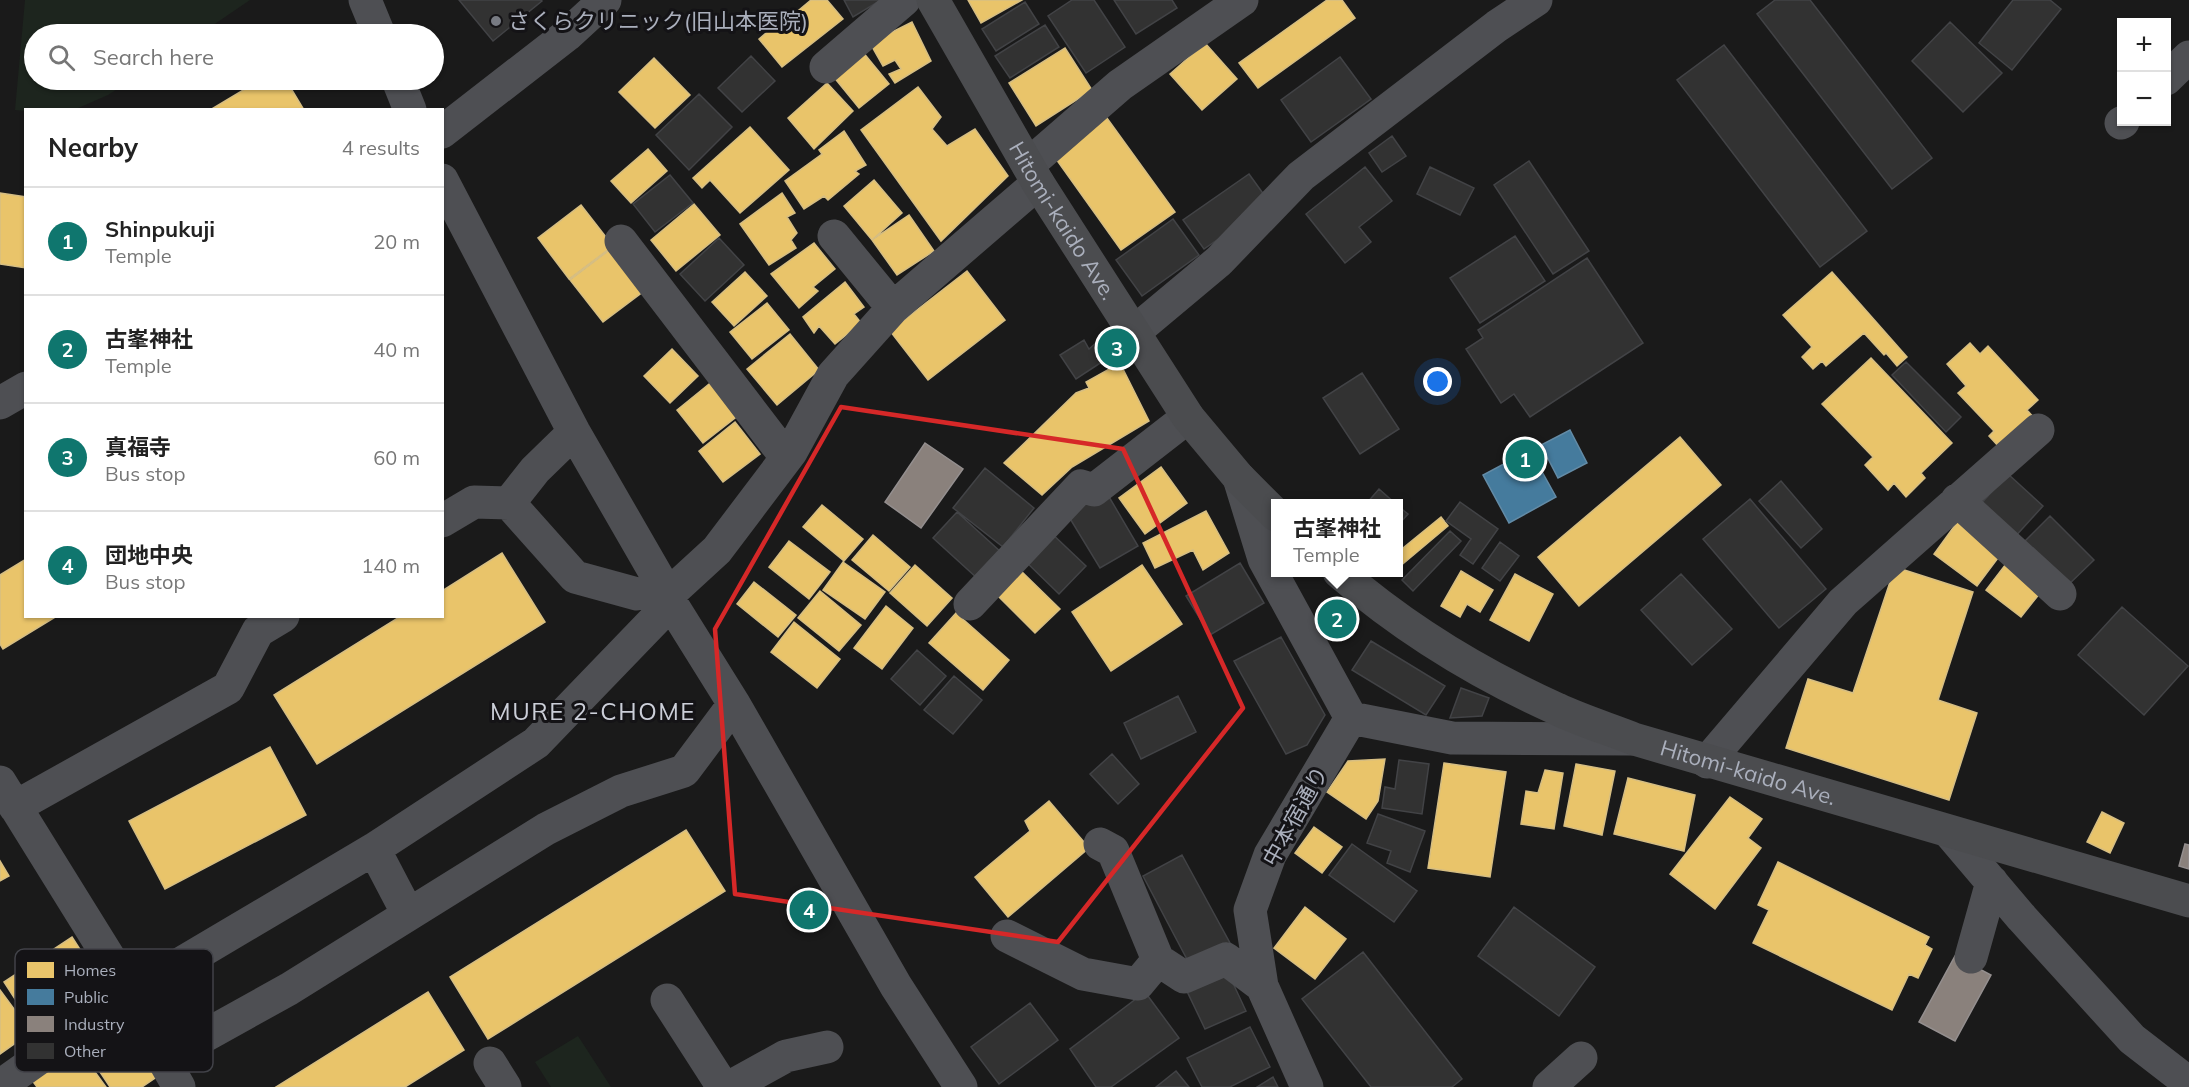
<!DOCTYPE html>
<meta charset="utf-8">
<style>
body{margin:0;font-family:Mulish,"Noto Sans JP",sans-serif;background:#f2f2f2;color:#222}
.controls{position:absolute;right:18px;top:18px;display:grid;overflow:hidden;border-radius:0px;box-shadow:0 2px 4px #0004}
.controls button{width:54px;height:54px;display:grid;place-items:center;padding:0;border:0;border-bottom:2px solid #e0e0e0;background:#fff;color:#222;font:30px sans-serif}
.you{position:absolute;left:1438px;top:382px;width:21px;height:21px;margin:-15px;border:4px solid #fff;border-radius:50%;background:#1a73e8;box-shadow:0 0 0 9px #1a73e833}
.badge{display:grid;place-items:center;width:39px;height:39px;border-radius:50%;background:#0f766e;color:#fff;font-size:20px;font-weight:700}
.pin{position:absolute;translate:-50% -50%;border:3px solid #fff;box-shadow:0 2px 6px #0006}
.popup{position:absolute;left:1271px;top:499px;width:132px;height:78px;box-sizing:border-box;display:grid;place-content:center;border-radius:0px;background:#fff;filter:drop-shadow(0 2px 4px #0005);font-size:20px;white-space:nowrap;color:#767676}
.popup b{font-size:22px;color:#222}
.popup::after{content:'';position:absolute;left:50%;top:100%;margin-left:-12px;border:12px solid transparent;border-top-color:#fff}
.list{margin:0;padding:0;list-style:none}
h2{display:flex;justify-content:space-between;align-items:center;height:78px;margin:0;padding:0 24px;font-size:26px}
h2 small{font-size:20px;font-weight:400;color:#767676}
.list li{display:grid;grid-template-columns:39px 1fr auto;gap:18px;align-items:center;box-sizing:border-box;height:108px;padding:0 24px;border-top:2px solid #e0e0e0}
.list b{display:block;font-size:22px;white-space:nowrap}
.list p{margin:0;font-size:20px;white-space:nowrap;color:#767676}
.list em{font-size:20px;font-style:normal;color:#767676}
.icon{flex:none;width:33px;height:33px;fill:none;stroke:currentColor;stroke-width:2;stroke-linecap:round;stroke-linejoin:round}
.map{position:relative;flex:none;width:2189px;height:1087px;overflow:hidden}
.search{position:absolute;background:#fff;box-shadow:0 2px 4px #0004;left:24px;top:24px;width:420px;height:66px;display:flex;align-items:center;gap:15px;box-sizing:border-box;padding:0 21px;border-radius:33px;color:#767676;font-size:22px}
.panel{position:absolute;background:#fff;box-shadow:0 2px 4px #0004;left:24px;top:108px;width:420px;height:510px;border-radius:0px}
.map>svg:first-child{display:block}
.green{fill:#1d251e}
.homes{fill:#e9c46a;stroke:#d6be83;stroke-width:1.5}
.public{fill:#457b9d;stroke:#638ba6;stroke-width:1.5}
.industry{fill:#8a817c;stroke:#948f8f;stroke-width:1.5}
.building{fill:#323232;stroke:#424346;stroke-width:1.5}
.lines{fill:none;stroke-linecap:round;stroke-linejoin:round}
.minor{stroke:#4e4f53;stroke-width:33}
.major{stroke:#4b4c4f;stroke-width:33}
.marked{fill:none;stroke:#d62828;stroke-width:4.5;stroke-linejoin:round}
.poi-dot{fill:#787b83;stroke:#141316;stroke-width:2}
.labels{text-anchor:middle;stroke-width:6;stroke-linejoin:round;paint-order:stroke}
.poi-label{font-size:22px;fill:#aaafbc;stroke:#141316;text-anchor:start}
.street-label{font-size:22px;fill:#aaafbc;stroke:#141316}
.neighbourhood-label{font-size:24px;letter-spacing:1.5px;fill:#cbced8;stroke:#141316}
.key{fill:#141316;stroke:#414248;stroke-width:1.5}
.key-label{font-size:16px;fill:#aaafbc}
</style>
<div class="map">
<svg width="2189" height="1087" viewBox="0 0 2189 1087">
<rect width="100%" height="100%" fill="#1a1a1a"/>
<path class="green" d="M25,0H250L200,34H34V80H131L108,95L76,109L26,110L25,111L15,110Z
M578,1036L611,1087H551L535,1062Z"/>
<path class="homes" d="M811,0H827L843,19L782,67L759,39L772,28L775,30Z
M968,0H1022L981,23Z
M1327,0H1342L1355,18L1258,88L1239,63Z
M912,22L931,61L895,83L889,74L901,69L895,60L883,66L870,43Z
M1205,43L1237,79L1202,110L1170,74Z
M1065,48L1092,90L1036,126L1009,83Z
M862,51L889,84L859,108L833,76Z
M654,58L690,95L655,128L619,92Z
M260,80H286L304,110H210Z
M827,83L853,111L814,149L788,118Z
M918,87L941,117L932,129L947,146L975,129L1008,176L941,241L861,130Z
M1104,114L1175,212L1121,250L1051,152Z
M750,127L789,170L740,213L710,180L702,188L693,178Z
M844,131L866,165L855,171L859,174L828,200L824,196L804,209L785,181L822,154L819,150Z
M648,149L667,171L631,203L611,181Z
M874,180L902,213L872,240L844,206Z
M0,193L26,197V268L0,264Z
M782,193L795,213L787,217L797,233L791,240L796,248L769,265L740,224Z
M694,204L720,235L676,271L651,240Z
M581,205L613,246L569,279L538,238Z
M909,215L934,251L897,275L872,240Z
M814,243L835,269L813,287L818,291L799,308L771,274Z
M612,248L644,291L603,322L570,280Z
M967,271L1005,320L928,380L890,331Z
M745,272L767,296L734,326L712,302Z
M1832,272L1907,357L1897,366L1886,353L1884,355L1864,333L1826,366L1822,361L1813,369L1802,357L1812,347L1783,315Z
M845,282L864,307L854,314L861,323L835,344L819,326L814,333L803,317Z
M767,303L789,330L752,359L730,332Z
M790,334L819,370L777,405L747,369Z
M1970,343L1980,354L1988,346L2038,400L2027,410L2034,418L2000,448L1989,436L1994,431L1958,393L1966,386L1947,364Z
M672,349L698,376L670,403L644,376Z
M1871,358L1952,443L1921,473L1925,478L1906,497L1894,483L1888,490L1865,465L1873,457L1822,404Z
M1120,363L1149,421L1072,467L1042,495L1004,463L1076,393L1089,388L1086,382Z
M714,380L740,414L703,443L677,410Z
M735,422L760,454L723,482L699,451Z
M1680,437L1721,485L1579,606L1538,557Z
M1161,467L1187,503L1145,534L1119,498Z
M822,505L863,539L844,561L803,527Z
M1206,511L1229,553L1203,570L1193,550L1155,568L1143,543Z
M1441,517L1448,526L1398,568V552Z
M1958,521L2001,554L1977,586L1934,554Z
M873,535L910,567L889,591L852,560Z
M789,541L830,572L809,599L769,567Z
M502,553L545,622L317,764L274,695L401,616H442V591Z
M26,559V616H57L3,649L0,644V575Z
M2009,560L2044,588L2021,617L1986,590Z
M843,562L885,592L865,619L823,590Z
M915,565L952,598L927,626L890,593Z
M1142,565L1182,624L1111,671L1072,612Z
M1895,567L1973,592L1938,700L1977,713L1949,800L1786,748L1808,679L1853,693Z
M1018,568L1060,609L1035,633L994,592Z
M1461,571L1493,590L1480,612L1467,604L1460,617L1441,606Z
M1515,574L1553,594L1529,641L1490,620Z
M754,582L796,615L778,637L737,604Z
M820,591L861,625L839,651L798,618Z
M886,606L913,628L882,669L854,648Z
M956,613L1009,660L983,690L929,643Z
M794,622L840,659L817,688L771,652Z
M270,747L306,815L165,889L129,821Z
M1385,759L1378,801L1366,819L1327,792L1348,761Z
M1444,763L1506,772L1490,877L1428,868Z
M1576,764L1615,771L1602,835L1564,826Z
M1545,770L1563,773L1554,829L1521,824L1526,791L1538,793Z
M1628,778L1695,795L1684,851L1614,834Z
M1730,797L1762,819L1748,838L1761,848L1715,909L1670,874Z
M1049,801L1089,848L1008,917L975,877L1030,831L1025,821Z
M2102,812L2124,823L2110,853L2087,842Z
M1314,827L1342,847L1322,873L1295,853Z
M686,830L725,891L488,1039L450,977Z
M0,861L9,876L0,881Z
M1778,862L1929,937L1925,945L1932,949L1918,978L1909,974L1892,1010L1753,943L1769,910L1758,905Z
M1305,907L1346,939L1315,979L1274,948Z
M72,937L99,979L73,996L83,1012L41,1039L4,982Z
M0,990L31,1032L0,1054Z
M428,992L464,1050L405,1087H276Z
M118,1016L158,1076L142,1087H110L80,1042Z
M76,1046L106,1087H37L31,1079Z"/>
<path class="public" d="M1570,430L1587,463L1558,478L1541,445Z
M1530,450L1556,497L1509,523L1483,475Z"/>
<path class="industry" d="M925,443L963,469L921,528L885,502Z
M2185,844L2189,845V869L2179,866Z
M1955,956L1991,975L1955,1041L1919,1022Z"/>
<path class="building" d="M459,0H541L542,1L493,41Z
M844,0H881L853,17Z
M1072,0H1094L1125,47L1086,73L1048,16Z
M1114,0H1172L1177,8L1136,34Z
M1775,0H1810L1932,158L1892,189L1757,14Z
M2013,0H2050L2061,9L2012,70L1979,43Z
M1025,2L1039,24L996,51L982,29Z
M1950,22L2002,73L1963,112L1912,61Z
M1045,25L1059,47L1010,78L995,56Z
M1724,45L1867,231L1820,267L1677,80Z
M751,56L775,81L742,112L718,88Z
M1340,57L1371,99L1311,142L1281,100Z
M699,94L732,127L689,170L656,135Z
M1392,136L1406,156L1382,172L1369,153Z
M1529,161L1589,251L1553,274L1494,185Z
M1365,167L1392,201L1359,227L1371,242L1345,263L1306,214Z
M1430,167L1474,188L1460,215L1417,194Z
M1249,174L1270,203L1204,249L1183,220Z
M670,175L693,203L655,232L633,204Z
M1173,219L1199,255L1142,296L1116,260Z
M1515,236L1545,281L1480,323L1450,278Z
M719,238L744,265L705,301L680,274Z
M1587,258L1643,343L1530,417L1514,394L1501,403L1466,349L1483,338L1478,330Z
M1084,340L1089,349L1097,342L1108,358L1076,379L1060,355Z
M1906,362L1961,417L1946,432L1892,375Z
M1362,373L1399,429L1360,454L1323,398Z
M985,468L1034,508L1003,547L953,508Z
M2008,474L2043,506L2013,539L1977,508Z
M1781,481L1822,529L1801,548L1759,501Z
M1379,489L1396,504H1366Z
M1105,490L1138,546L1100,568L1066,512Z
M1750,499L1826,589L1779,628L1703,539Z
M1460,502L1498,529L1473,564L1460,555L1471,539L1446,521Z
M1398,506L1408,514L1398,525Z
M957,512L1002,553L978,579L933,538Z
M2050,516L2094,560L2064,589L2020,546Z
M1047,529L1086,566L1059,594L1020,556Z
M1450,531L1461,541L1413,591L1402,580Z
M1500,542L1519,556L1500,581L1482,568Z
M1240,563L1264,603L1210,635L1186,596Z
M1681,574L1732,629L1692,665L1641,610Z
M2122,607L2188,666L2144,715L2078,655Z
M1281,637L1325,715L1307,745L1286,754L1234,661Z
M1371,641L1445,686L1426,715L1352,670Z
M917,650L946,676L920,705L891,679Z
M954,676L982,700L953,734L924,710Z
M1461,688L1489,698L1482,716L1450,718Z
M1178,696L1196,732L1141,759L1124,723Z
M1112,754L1139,784L1118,804L1090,774Z
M1399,760L1429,764L1422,814L1382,808L1385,787L1395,789Z
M1378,814L1425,831L1410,872L1387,863L1391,851L1367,843Z
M1352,844L1417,891L1394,922L1329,875Z
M1182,855L1230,943L1190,965L1143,876Z
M1514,907L1595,967L1559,1016L1478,956Z
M1363,952L1462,1079L1452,1087H1371L1302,999Z
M1225,966L1246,1011L1205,1029L1184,985Z
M1145,992L1179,1038L1111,1087H1096L1070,1049Z
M1030,1003L1058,1040L999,1084L971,1047Z
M1250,1027L1270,1067L1230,1087H1202L1187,1058Z
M1176,1071L1189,1087H1156Z
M1273,1077L1278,1087H1257Z"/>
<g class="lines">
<path class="minor" d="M365,0L379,34
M826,67L904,0
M2166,79L2189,57
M398,80L410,110
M2121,123L2123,122
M442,132L567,35L605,0
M1028,165L1120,85L1242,0
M442,180L574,432L668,595L671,603L734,704L896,986L961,1087
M834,236L893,308
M621,241L786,457
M1133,333L1219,261L1301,176L1497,26L1536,0
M0,403L26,388
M1239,478L1264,559L1351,718L1452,738L1631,739
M1957,500L2060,594
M509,503L575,577L637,594
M442,521L474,502L509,503L535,470L574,432
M668,595L717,550L791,452L833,375L893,308L1038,183
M970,604L1081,486L1094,490L1188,417
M1707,762L1843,602L2038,430
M0,782L131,993L163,1059L179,1087
M15,807L228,688L258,631L283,616
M1949,832L2022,918L2132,1039L2189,1083
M1100,844L1113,851L1158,960L1184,977L1226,959L1262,986
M374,849L408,914
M1007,936L1083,974L1138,984L1158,960
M1971,957L1992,882
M667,1000L723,1087
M163,1059L289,989L546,829L621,791L684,771L734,704
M490,1063L505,1087
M0,1086L131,993L374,849L536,743L671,603
M730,1087L786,1056L827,1047
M1307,1087L1262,986L1250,910L1270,855L1351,718
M1549,1087L1581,1058"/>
<g class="major">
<path id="s1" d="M933,0L1038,183L1188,417L1239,478L1276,515"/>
<path id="s2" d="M1339,572C1404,628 1479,674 1557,709C1582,721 1609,729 1634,739L2189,901"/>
</g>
</g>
<path class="marked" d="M841,407L1123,449L1243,708L1058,942L735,894L715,629Z"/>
<circle class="poi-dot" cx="496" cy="21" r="6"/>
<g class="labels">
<g class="poi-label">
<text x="508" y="29">さくらクリニック(旧山本医院)</text>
</g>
<g class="street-label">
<text dy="8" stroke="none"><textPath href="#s1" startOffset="256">Hitomi-kaido Ave.</textPath></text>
<text dy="8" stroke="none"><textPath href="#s2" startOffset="460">Hitomi-kaido Ave.</textPath></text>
<text transform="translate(1295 816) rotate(-61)" y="8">中本宿通り</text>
</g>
<g class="neighbourhood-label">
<text x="593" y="720">MURE 2-CHOME</text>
</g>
</g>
<rect x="15" y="949" width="198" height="123" rx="9" class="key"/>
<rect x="27" y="962" width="27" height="16" fill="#e9c46a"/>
<rect x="27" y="989" width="27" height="16" fill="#457b9d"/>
<rect x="27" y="1016" width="27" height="16" fill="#8a817c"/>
<rect x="27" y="1043" width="27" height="16" fill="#323232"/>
<g class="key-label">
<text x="64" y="976">Homes</text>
<text x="64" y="1003">Public</text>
<text x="64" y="1030">Industry</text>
<text x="64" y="1057">Other</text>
</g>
</svg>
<div class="controls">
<button>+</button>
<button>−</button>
</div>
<div class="you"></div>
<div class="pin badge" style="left:1525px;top:459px">1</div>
<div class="pin badge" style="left:1337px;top:619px">2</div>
<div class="popup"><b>古峯神社</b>Temple</div>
<div class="pin badge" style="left:1117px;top:348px">3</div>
<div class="pin badge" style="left:809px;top:910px">4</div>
<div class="search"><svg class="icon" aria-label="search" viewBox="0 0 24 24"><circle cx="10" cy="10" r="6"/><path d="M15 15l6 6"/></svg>Search here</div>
<section class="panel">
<h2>Nearby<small>4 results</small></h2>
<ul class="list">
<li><span class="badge">1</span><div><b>Shinpukuji</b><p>Temple</p></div><em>20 m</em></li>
<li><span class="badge">2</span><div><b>古峯神社</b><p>Temple</p></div><em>40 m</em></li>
<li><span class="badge">3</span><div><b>真福寺</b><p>Bus stop</p></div><em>60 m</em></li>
<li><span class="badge">4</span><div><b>団地中央</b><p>Bus stop</p></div><em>140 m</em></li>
</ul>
</section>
</div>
